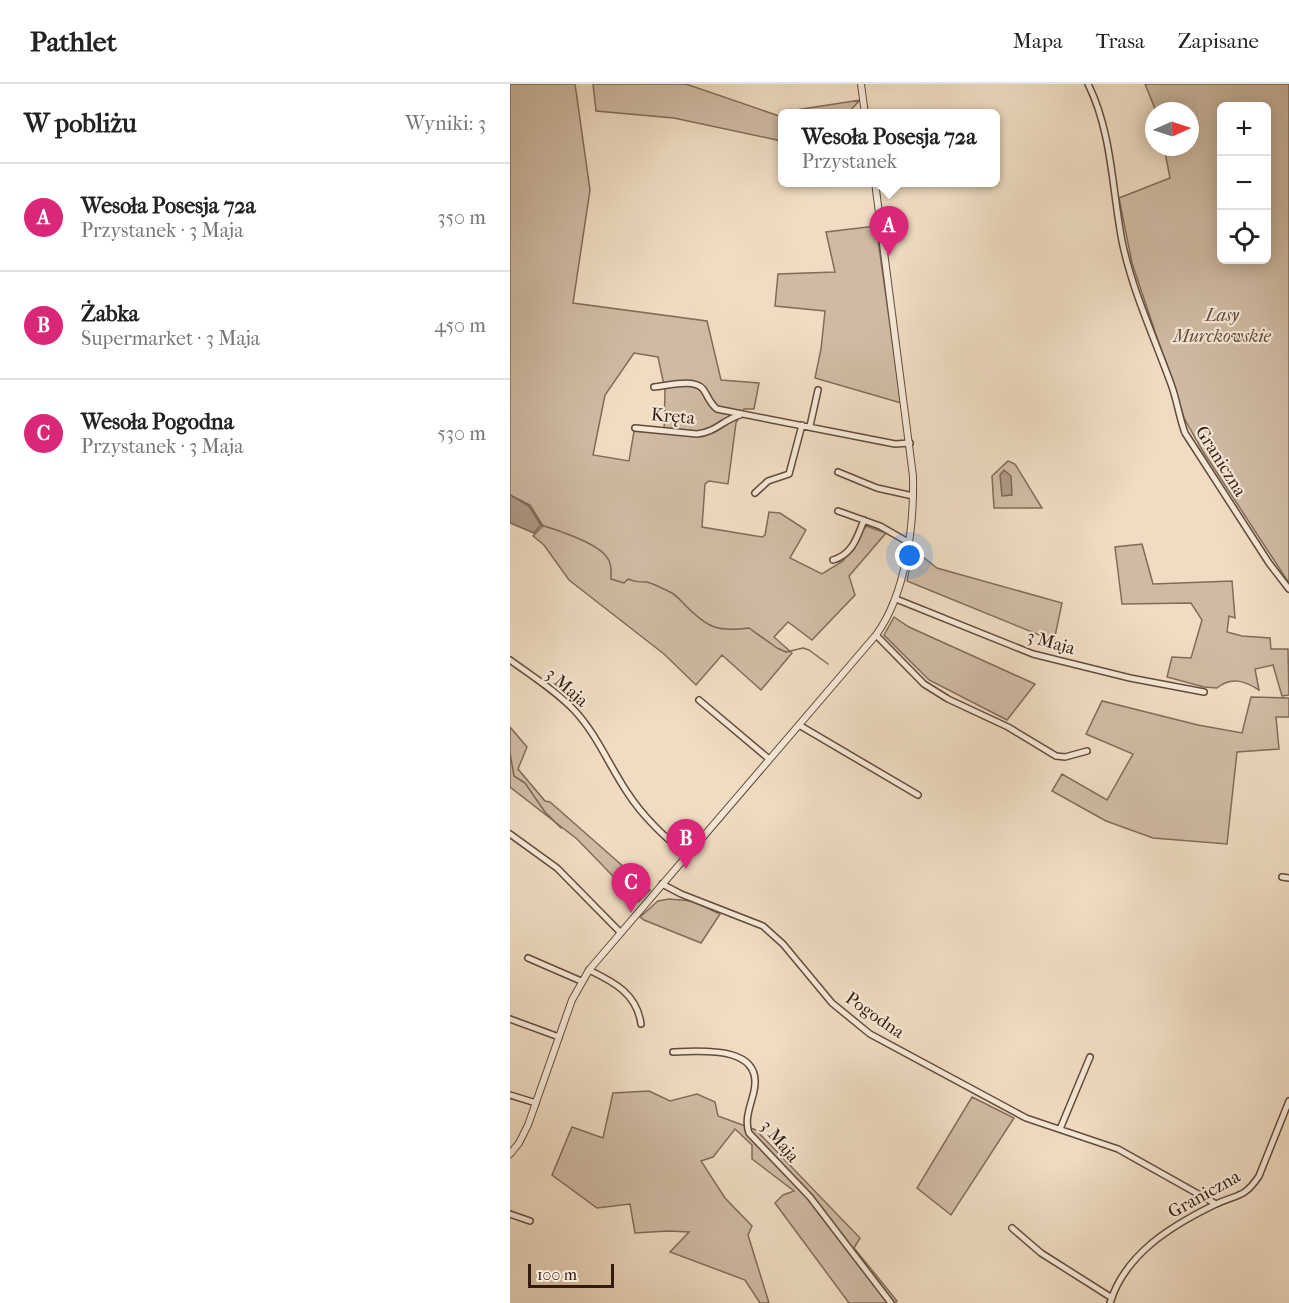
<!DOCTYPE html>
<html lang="pl">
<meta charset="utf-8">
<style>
body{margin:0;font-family:"IM FELL French Canon",serif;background:#f6f6f6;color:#222}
.controls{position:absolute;right:18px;top:18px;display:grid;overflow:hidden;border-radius:9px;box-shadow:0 3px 15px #0003}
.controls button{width:54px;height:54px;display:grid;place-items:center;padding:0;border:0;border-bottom:2px solid #e0e0e0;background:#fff;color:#222;font:30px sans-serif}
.compass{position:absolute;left:635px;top:18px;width:54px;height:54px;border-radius:50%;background:#fff;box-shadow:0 3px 15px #0003;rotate:87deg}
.scale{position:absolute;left:18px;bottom:15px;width:86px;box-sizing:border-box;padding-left:6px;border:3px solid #341b10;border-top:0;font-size:16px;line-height:21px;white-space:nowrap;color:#341b10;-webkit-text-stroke:4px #f5e8d7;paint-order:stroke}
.you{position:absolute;left:400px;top:472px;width:21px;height:21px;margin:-15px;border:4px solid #fff;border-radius:50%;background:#1a73e8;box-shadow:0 0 0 9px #1a73e833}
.badge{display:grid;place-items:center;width:39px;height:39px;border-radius:50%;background:#db2777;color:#fff;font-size:20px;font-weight:700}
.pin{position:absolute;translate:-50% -50px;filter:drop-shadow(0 2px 3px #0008)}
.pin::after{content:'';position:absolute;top:32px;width:21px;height:18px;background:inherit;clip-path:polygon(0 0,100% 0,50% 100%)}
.popup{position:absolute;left:268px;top:25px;width:222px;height:78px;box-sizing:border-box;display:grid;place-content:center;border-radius:9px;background:#fff;filter:drop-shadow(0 2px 4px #0005);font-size:20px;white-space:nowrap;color:#767676}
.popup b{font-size:22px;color:#222}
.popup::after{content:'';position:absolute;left:50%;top:100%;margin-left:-12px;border:12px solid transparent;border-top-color:#fff}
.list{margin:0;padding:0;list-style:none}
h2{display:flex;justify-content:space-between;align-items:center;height:78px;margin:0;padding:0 24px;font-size:26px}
h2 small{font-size:20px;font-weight:400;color:#767676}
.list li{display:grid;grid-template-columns:39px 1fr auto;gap:18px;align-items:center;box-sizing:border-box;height:108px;padding:0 24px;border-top:2px solid #e0e0e0}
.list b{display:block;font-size:22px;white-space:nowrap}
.list p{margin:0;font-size:20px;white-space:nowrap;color:#767676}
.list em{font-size:20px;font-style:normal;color:#767676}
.icon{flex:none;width:33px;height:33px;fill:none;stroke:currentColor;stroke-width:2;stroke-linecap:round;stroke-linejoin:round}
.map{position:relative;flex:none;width:779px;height:1219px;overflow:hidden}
header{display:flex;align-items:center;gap:36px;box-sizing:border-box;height:84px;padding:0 30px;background:#fff;border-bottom:2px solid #e0e0e0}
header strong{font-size:28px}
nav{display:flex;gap:33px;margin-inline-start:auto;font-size:21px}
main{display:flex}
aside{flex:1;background:#fff}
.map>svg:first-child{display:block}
.green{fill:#cfbba4;stroke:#826b5a;stroke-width:1.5;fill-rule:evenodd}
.water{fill:#af9a85;stroke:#7e6756;stroke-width:1.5}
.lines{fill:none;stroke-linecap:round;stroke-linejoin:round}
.stream{stroke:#7e6756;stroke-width:1.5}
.minor-casing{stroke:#634b3c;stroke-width:8}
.tertiary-casing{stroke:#634b3c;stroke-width:8}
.minor{stroke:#f5e8d7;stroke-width:5}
.tertiary{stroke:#f5e8d7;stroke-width:6}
.labels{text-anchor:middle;stroke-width:4.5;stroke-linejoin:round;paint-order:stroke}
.park-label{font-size:18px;font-style:italic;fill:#624b3c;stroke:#f5e8d7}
.street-label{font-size:18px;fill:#341b10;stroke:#f5e8d7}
</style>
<header>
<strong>Pathlet</strong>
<nav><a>Mapa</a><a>Trasa</a><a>Zapisane</a></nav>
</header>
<main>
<aside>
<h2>W pobliżu<small>Wyniki: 3</small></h2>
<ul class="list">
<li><span class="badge">A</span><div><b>Wesoła Posesja 72a</b><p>Przystanek · 3 Maja</p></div><em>350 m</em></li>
<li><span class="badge">B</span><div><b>Żabka</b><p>Supermarket · 3 Maja</p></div><em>450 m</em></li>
<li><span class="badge">C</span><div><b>Wesoła Pogodna</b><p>Przystanek · 3 Maja</p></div><em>530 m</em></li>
</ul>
</aside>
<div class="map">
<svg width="779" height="1219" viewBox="0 0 779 1219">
<rect width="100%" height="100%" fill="#efdcc2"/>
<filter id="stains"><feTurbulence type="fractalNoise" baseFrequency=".00333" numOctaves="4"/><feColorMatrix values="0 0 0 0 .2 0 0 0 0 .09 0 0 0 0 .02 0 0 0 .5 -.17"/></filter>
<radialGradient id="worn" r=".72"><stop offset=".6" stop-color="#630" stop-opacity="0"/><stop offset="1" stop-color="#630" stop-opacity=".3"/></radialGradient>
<path class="green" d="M0,0H65L80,106L63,219L197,237L211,296L249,299L244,325H234L226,339L218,400L199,397L195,400L192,443L252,453L255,451L259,428L270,429L296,446L280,474L312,490L333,477L356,442L376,449L339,492L345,511L302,556L278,538L264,553L282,569L251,606L212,571L186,601L154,570L59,496L34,461L23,452L33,442L20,421L0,411ZM124,269L148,273L155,306L154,349L124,347L119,377L83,371L95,311Z
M83,0H176L272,33V57L164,34L86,27Z
M635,0H779V499L692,366L674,334L622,179L609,114L660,94L654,63H680V27H646ZM712,22H756V176H712Z
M350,16L338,29H284L286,26Z
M366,142L391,319L305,294L311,265L315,227L265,222L268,190L325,188L316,148Z
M498,377L505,380L532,424H484L482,392Z
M632,460L643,500L722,497L725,534L719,532L717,548L732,552L760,554L761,565H778L779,611L772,612L763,581L745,585L749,606C735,597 721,592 707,604L694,603L657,593L662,573L681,574L692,536L681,519L612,520L605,463Z
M403,465L427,484L552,519L544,557L397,497Z
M384,533L399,543L525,600L497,636L419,596L374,551Z
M741,613L779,614V633H766L769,665L727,668L717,760L643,754L596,737L542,707L552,690L597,716L623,670L576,650L592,617L688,641L732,649Z
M0,643L17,663L8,685L35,717L40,718L140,806L128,818L67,755L0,703Z
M159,815L182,817L210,830L191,859L134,836L130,833L148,817Z
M139,1007L160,1017L187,1010L205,1018L208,1032L246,1046L350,1154L344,1164L387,1217L385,1219H339L265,1119L273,1111L284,1107L242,1075V1061L225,1045L203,1073L191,1077L215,1114L242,1142L238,1151L259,1219H250L235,1196L160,1168L179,1148L158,1147L125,1149L120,1120L87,1124L42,1091L62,1043L93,1054L103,1009Z
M462,1013L504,1034L441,1131L407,1104Z"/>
<path class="water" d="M494,386L501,392L502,411L492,412L490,391Z
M0,411L19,422L31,441L24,449L0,439Z"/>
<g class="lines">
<path class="stream" d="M31,441C48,446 86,459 96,472C102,479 101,486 101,495L114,499L118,495C126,498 129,498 136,498C140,498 158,507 162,509C167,512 172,518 176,522C198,544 207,548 239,544L267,564L276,568L293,564L299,566L318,580
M0,669L4,692L15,699L35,728L51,744"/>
<g class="minor-casing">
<path id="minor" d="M578,0C602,48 602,105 612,157C622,206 644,253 661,300C667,316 669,333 675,349L759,479L779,505
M144,303C157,302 184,294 193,305C198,312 200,320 207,325L385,360L400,359
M300,342L308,306
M125,344L187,350C206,348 213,336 230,331
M328,388L367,404L403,412
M245,409L258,397L279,390L292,341
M328,427L370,442L398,458
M323,476C343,470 347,453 354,436
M386,515L523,570L620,594L694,608
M366,551L414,600L438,615L498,643L546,672L555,673L577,667
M0,576C22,592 46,607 65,627C87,651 99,681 117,708C133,733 154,752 176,771
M189,616L259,675
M289,641L408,711
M0,750L47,784L110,848
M772,793L779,794
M152,800L171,810L253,842L273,860L322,919L360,950L516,1034L608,1065L706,1120
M18,874L71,897
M79,886C104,898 127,910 131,940
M0,935L49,953
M163,968C191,967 254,961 244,1007C241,1021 234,1035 239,1049L300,1113L381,1219
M0,1011L26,1019
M550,1045L580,973
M0,1130L20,1137
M502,1144L531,1169L602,1214
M600,1219C615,1170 661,1142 704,1121C726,1110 734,1115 749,1092L779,1017"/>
</g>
<g class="tertiary-casing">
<path id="tertiary" d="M351,0L355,30
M0,1070L9,1059L18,1041L62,916L79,886L366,551C396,510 404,443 403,392L365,98"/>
</g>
<use href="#minor" class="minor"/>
<use href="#tertiary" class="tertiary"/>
</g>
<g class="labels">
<g class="park-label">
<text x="712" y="237">Lasy<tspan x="712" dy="21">Murckowskie</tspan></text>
</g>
<g class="street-label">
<text transform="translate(163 332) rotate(5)" y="6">Kręta</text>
<text transform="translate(711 377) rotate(58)" y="6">Graniczna</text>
<text transform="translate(541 558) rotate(16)" y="6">3 Maja</text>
<text transform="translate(57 603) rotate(41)" y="6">3 Maja</text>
<text transform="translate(365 931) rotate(35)" y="6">Pogodna</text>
<text transform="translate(270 1057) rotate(50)" y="6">3 Maja</text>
<text transform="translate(694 1110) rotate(-29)" y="6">Graniczna</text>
</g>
</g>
<rect width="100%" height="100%" filter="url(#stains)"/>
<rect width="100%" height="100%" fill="url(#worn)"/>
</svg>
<div class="controls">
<button>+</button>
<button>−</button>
<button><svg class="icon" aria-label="locate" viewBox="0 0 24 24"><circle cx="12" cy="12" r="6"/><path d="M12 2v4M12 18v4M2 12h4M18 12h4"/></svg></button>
</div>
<svg class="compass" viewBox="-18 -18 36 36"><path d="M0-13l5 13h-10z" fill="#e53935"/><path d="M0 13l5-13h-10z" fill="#767676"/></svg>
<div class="scale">100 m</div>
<div class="you"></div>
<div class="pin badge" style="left:379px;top:172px">A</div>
<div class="popup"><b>Wesoła Posesja 72a</b>Przystanek</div>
<div class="pin badge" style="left:176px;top:785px">B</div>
<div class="pin badge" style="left:121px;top:829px">C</div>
</div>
</main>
